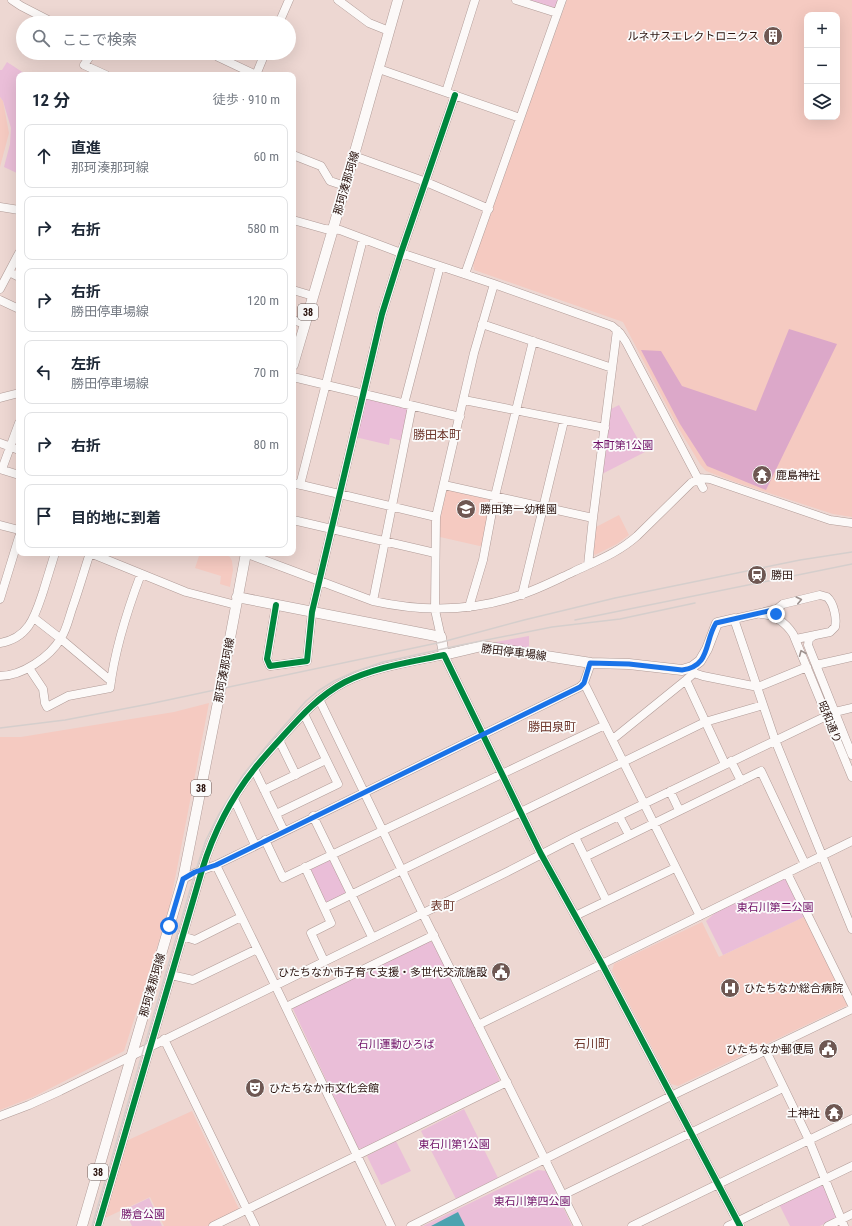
<!DOCTYPE html>
<html lang="ja">
<meta charset="utf-8">
<style>
body{margin:0;font-family:"Roboto Condensed","Noto Sans JP",sans-serif;background:#f6f6f7;color:#1f2937}
.controls{position:absolute;right:12px;top:12px;display:grid;overflow:hidden;border-radius:8px;box-shadow:0 4px 16px #0002}
.controls button{width:36px;height:36px;display:grid;place-items:center;padding:0;border:0;border-bottom:1px solid #e0e1e3;background:#fff;color:#1f2937;font:20px sans-serif}
.stop{position:absolute;width:12px;height:12px;margin:-9px;border:3px solid #1a73e8;border-radius:50%;background:#fff}
.stop.end{background:#1a73e8;border-color:#fff;box-shadow:0 1px 4px #0008}
.list{margin:0;padding:0;list-style:none}
h2{display:flex;justify-content:space-between;align-items:center;height:52px;margin:0;padding:0 16px;font-size:17px}
h2 small{font-size:13px;font-weight:400;color:#747a83}
.list li{display:grid;grid-template-columns:26px 1fr auto;gap:12px;align-items:center;box-sizing:border-box;height:64px;margin:0 8px 8px;padding:0 8px;border:1px solid #e0e1e3;border-radius:8px}
.list b{display:block;font-size:15px;white-space:nowrap}
.list p{margin:0;font-size:13px;white-space:nowrap;color:#747a83}
.list em{font-size:13px;font-style:normal;color:#747a83}
.icon{flex:none;width:22px;height:22px;fill:none;stroke:currentColor;stroke-width:2;stroke-linecap:round;stroke-linejoin:round}
.map{position:relative;flex:none;width:852px;height:1226px;overflow:hidden}
.search{position:absolute;background:#fff;box-shadow:0 4px 16px #0002;left:16px;top:16px;width:280px;height:44px;display:flex;align-items:center;gap:10px;box-sizing:border-box;padding:0 14px;border-radius:22px;color:#747a83;font-size:15px}
.panel{position:absolute;background:#fff;box-shadow:0 4px 16px #0002;left:16px;top:72px;width:280px;height:484px;border-radius:8px}
.map>svg:first-child{display:block}
.built{fill:#f5cac1;fill-rule:evenodd}
.green{fill:#eabed8}
.forest{fill:#dca8c9}
.water{fill:#4da3b0}
.lines{fill:none;stroke-linecap:round;stroke-linejoin:round}
.minor-casing{stroke:#b09b97;stroke-width:9}
.major-casing{stroke:#b09b97;stroke-width:11}
.minor{stroke:#fcf9f8;stroke-width:8}
.major{stroke:#fcf9f8;stroke-width:10}
.rail{stroke:#d5cecc;stroke-width:1.5}
.major-bridge-casing{stroke:#b09b97;stroke-width:11;stroke-linecap:butt}
.major-bridge{stroke:#fcf9f8;stroke-width:10}
.cycleway-casing{stroke:#fbfbfb;stroke-width:8}
.cycleway{stroke:#00873e;stroke-width:6}
.oneway{stroke:#9d918e}
.route{stroke:#1a73e8;stroke-width:5}
.labels{text-anchor:middle;stroke-width:3.5;stroke-linejoin:round;paint-order:stroke}
.shield{fill:#fbfbfb;stroke:#685854;stroke-width:1}
.shield-label{font-size:10px;font-weight:bold;fill:#29120d}
.poi-label{font-size:11px;fill:#29120d;stroke:#fbfbfb;text-anchor:start}
.street-label{font-size:11px;fill:#29120d;stroke:#fbfbfb}
.park-label{font-size:11px;fill:#6f0f66;stroke:#fbfbfb}
.neighbourhood-label{font-size:12px;fill:#6e382d;stroke:#fbfbfb}
</style>
<div class="map">
<svg width="852" height="1226" viewBox="0 0 852 1226">
<rect width="100%" height="100%" fill="#edd7d2"/>
<path class="built" d="M567,0H852V517L833,514L735,482L706,471L700,464L679,429L623,322L474,270L473,263ZM807,15H837V117H807Z
M0,97L3,101L9,133L0,167Z
M446,489L492,499L484,547L440,537L439,518Z
M619,515L629,535L617,544L595,555L593,552L596,527Z
M200,553H223L230,557L232,561L233,570L230,587L220,584L221,576L195,568Z
M209,703L169,910L124,1051L33,1097L0,1110V737H21L174,712Z
M806,916L848,1005L678,1086L671,1084L612,971L614,964L702,922L719,957Z
M192,1111L240,1211L207,1226H164L150,1197L103,1219L126,1141Z"/>
<path class="green" d="M527,0H559L555,10Z
M7,62L27,75H19V174L4,167L10,144L11,128L3,101L0,97V70H2Z
M367,398L407,407L410,411L403,441L390,438L389,445L355,437L365,399Z
M619,405L645,452L602,474L611,409Z
M529,636V651L496,646V642Z
M332,854L352,894L324,908L305,867Z
M786,877L806,916L723,955L706,921L716,912Z
M428,941L435,943L500,1081L364,1149L358,1148L293,1009L294,1006Z
M464,1109L498,1178L456,1199L421,1131Z
M396,1141L411,1171L381,1185L367,1156Z
M538,1170L546,1171L572,1226H423Z
M820,1184L825,1187L837,1218L820,1226H790L779,1204Z
M149,1198L162,1226H132L124,1210Z"/>
<path class="forest" d="M789,329L837,344L766,490L707,466L680,424L641,350L661,351L682,386L756,411Z"/>
<path class="water" d="M458,1212L465,1226H431Z"/>
<g class="lines">
<g class="minor-casing">
<path id="minor" d="M12,0L21,6L54,23
M338,0L369,23L389,31
M516,0L557,13
M279,23L289,0
M92,53L84,65L106,75
M218,57L256,75
M379,69L520,118
M256,75L265,53
M446,92L475,0
M293,155L321,166L330,181L345,186
M354,156L426,182L489,209
M0,207L19,210
M293,220L325,229L340,230L401,253L494,284L612,326L620,333L626,342L703,488
M9,272L19,277
M465,274L562,0
M0,289L19,253
M293,290L313,296
M0,300L19,309
M293,320L305,324
M482,324L612,368
M293,377L460,417
M0,398L19,393
M464,400L605,428
M404,404L440,266
M0,443L19,450
M0,469L19,475
M2,469L19,423
M293,483L436,517
M300,485L363,239
M444,485L593,518
M293,520L435,553
M0,525L19,530
M90,553L186,592L236,605
M245,553L373,601C423,612 472,612 520,595C539,589 556,580 573,572C596,561 618,553 637,536L691,483L699,478L710,479L830,520L852,523
M588,565L593,518L617,330
M522,595L564,421
M0,599L19,537
M373,601L412,406
M276,605L267,659L270,666L307,661L312,612L382,314L401,253L455,95
M469,607L483,560L495,496L533,341
M761,614C775,615 785,622 793,634L852,777
M34,618L61,639L111,681
M813,636L809,639L808,645L852,755
M441,637L435,610L436,517L474,353L494,284
M796,639L830,632L835,627C837,619 834,603 827,597L820,595L783,604L777,609L734,619L775,740L852,929
M0,643C29,638 35,616 43,592C47,579 51,566 55,553
M816,665L852,657
M692,667L694,673L703,676L758,687L807,667
M29,668L43,689L45,703L47,707L68,696L110,688C115,648 127,611 141,574
M0,676C22,676 50,657 61,638C67,629 69,617 73,606C79,589 84,571 90,553
M686,680L725,764
M584,683L700,916
M319,699L422,912L578,1226
M613,739L686,680L694,673
M279,740L296,775
M731,761L741,781
M254,769L284,831
M264,790L326,760
M670,791L679,810
M234,799L255,845
M276,814L338,784L304,714
M313,816L372,937
M619,816L629,835
M575,837L606,900
M265,840L283,878L605,725
M585,857L761,771L805,864
M216,865L275,985L391,1226
M305,867L331,923L311,933L324,961
M787,873L852,1005
M183,879L195,873L216,865L580,687L584,683L591,663
M324,908L705,722L763,705
M575,916L675,868
M182,936L195,940L241,917
M171,975L193,980L257,949
M286,1007L434,935
M478,1025L852,841
M164,1039L255,1226
M766,1051L809,1140L844,1226
M0,1116L29,1105L60,1091L509,871L575,837L814,722L835,712L852,708
M563,1195L783,1088
M98,1226L202,870C213,834 231,798 255,768C264,757 273,747 283,736C301,716 320,695 345,682C375,667 411,662 444,655L541,854L602,964L740,1226
M213,1226L507,1082
M411,1226L671,1096L852,1009
M632,1226L852,1119
M728,1226L852,1166
M828,1226L852,1214"/>
</g>
<g class="major-casing">
<path id="major" d="M293,365L333,229L398,0
M237,597L441,637L444,655L482,646L591,663L629,664L682,670L692,667L700,661L707,649L717,623L734,619
M221,686L246,553
M82,1226L183,879L219,697"/>
</g>
<use href="#minor" class="minor"/>
<use href="#major" class="major"/>
<path class="rail" d="M575,620L852,564
M0,728L65,720L149,704L442,642L524,620L615,598L800,560L852,552
M92,1226L195,873L206,840L218,816L243,775L269,743L306,701L318,691L334,681L354,672L383,662L461,645L552,627L620,619L695,603"/>
<g class="major-bridge-casing">
<path id="major-bridge" d="M219,697L221,686"/>
</g>
<use href="#major-bridge" class="major-bridge"/>
<g class="cycleway-casing">
<path id="cycleway" d="M276,605L267,659L270,666L307,661L312,612L382,314L401,253L455,95
M98,1226L202,870C213,834 231,798 255,768C264,757 273,747 283,736C301,716 320,695 345,682C375,667 411,662 444,655L541,854L602,964L740,1226"/>
</g>
<use href="#cycleway" class="cycleway"/>
</g>
<defs><path id="oneway-chevron" d="M-2-3.5L2.5 0L-2 3.5" fill="none" stroke-width="1.6" stroke-linecap="round" stroke-linejoin="round"/></defs>
<g class="oneway">
<use href="#oneway-chevron" transform="translate(799 600) rotate(-13)"/>
<use href="#oneway-chevron" transform="translate(802 653) rotate(-112)"/>
</g>
<g class="lines">
<path class="route" d="M169,926L183,879L195,872L216,865L580,687L584,683L590,663L629,664L682,670C711,666 704,642 716,623L777,609L776,614"/>
</g>
<defs>
<g id="building-disc" transform="scale(1)"><circle r="9.5" fill="#6e5752" stroke="#fbfbfb"/><path d="M-4-6H4V6H1V3H-1V6H-4ZM-2.5-4.3h1.7v1.8h-1.7ZM.8-4.3h1.7v1.8H.8ZM-2.5-1h1.7V.8h-1.7ZM.8-1h1.7V.8H.8Z" fill="#fff"/></g>
<g id="temple-disc" transform="scale(1)"><circle r="9.5" fill="#6e5752" stroke="#fbfbfb"/><path d="M0-6L5-2H3V0L6.5 2.5H4V6H1.5V3h-3V6H-4V2.5H-6.5L-3 0V-2H-5Z" fill="#fff"/></g>
<g id="school-disc" transform="scale(1)"><circle r="9.5" fill="#6e5752" stroke="#fbfbfb"/><path d="M0-5L7-2L0 1L-7-2ZM-4 1L0 2.5L4 1V4Q0 6-4 4Z" fill="#fff"/></g>
<g id="station-disc" transform="scale(1)"><circle r="9.5" fill="#6e5752" stroke="#fbfbfb"/><path d="M-3-6H3Q5-6 5-4V2Q5 4 3 4L4.5 6H3L1.5 4h-3L-3 6H-4.5L-3 4Q-5 4-5 2V-4Q-5-6-3-6ZM-3.5-4v3h7v-3ZM-3.5 1v1.5H-2V1ZM2 1v1.5H3.5V1Z" fill="#fff"/></g>
<g id="civic-disc" transform="scale(1)"><circle r="9.5" fill="#6e5752" stroke="#fbfbfb"/><path d="M-.6-6.5H3V-4.5H.6V-3L4-1V1h2V6H-6V1h2V-1L-.6-3ZM-1.2 2.5V6h2.4V2.5Z" fill="#fff"/></g>
<g id="hospital-disc" transform="scale(1)"><circle r="9.5" fill="#6e5752" stroke="#fbfbfb"/><path d="M-5-5h3v3.5h4V-5h3V5h-3V1.5h-4V5h-3Z" fill="#fff"/></g>
<g id="theatre-disc" transform="scale(1)"><circle r="9.5" fill="#6e5752" stroke="#fbfbfb"/><path d="M-5-5.5Q0-4 5-5.5V0Q5 5 0 6Q-5 5-5 0ZM-3.3-2.5H-1v1.5H-3.3ZM1-2.5H3.3v1.5H1ZM-2.8 1Q0 5.5 2.8 1Z" fill="#fff"/></g>
</defs>
<g fill-rule="evenodd">
<use href="#building-disc" x="773" y="36"/>
<use href="#temple-disc" x="762" y="475"/>
<use href="#school-disc" x="466" y="509"/>
<use href="#station-disc" x="757" y="575"/>
<use href="#civic-disc" x="501" y="972"/>
<use href="#hospital-disc" x="730" y="988"/>
<use href="#civic-disc" x="828" y="1049"/>
<use href="#theatre-disc" x="255" y="1088"/>
<use href="#temple-disc" x="834" y="1113"/>
</g>
<g class="labels">
<g class="shield">
<rect x="298" y="304" width="20" height="16" rx="3"/>
<rect x="191" y="780" width="20" height="16" rx="3"/>
<rect x="88" y="1164" width="20" height="16" rx="3"/>
</g>
<g class="shield-label">
<text x="308" y="316">38</text>
<text x="201" y="792">38</text>
<text x="98" y="1176">38</text>
</g>
<g class="poi-label">
<text x="759" y="40" text-anchor="end">ルネサスエレクトロニクス</text>
<text x="776" y="479">鹿島神社</text>
<text x="480" y="513">勝田第一幼稚園</text>
<text x="771" y="579">勝田</text>
<text x="487" y="976" text-anchor="end">ひたちなか市子育て支援・多世代交流施設</text>
<text x="744" y="992">ひたちなか総合病院</text>
<text x="814" y="1053" text-anchor="end">ひたちなか郵便局</text>
<text x="269" y="1092">ひたちなか市文化会館</text>
<text x="820" y="1117" text-anchor="end">土神社</text>
</g>
<g class="street-label">
<text transform="translate(346 183) rotate(-74)" y="4">那珂湊那珂線</text>
<text transform="translate(514 652) rotate(7)" y="4">勝田停車場線</text>
<text transform="translate(224 670) rotate(-79)" y="4">那珂湊那珂線</text>
<text transform="translate(830 722) rotate(68)" y="4">昭和通り</text>
<text transform="translate(152 985) rotate(-74)" y="4">那珂湊那珂線</text>
</g>
<g class="park-label">
<text x="623" y="449">本町第1公園</text>
<text x="775" y="911">東石川第二公園</text>
<text x="396" y="1048">石川運動ひろば</text>
<text x="454" y="1148">東石川第1公園</text>
<text x="532" y="1205">東石川第四公園</text>
<text x="143" y="1218">勝倉公園</text>
</g>
<g class="neighbourhood-label">
<text x="437" y="439">勝田本町</text>
<text x="552" y="731">勝田泉町</text>
<text x="443" y="910">表町</text>
<text x="592" y="1048">石川町</text>
</g>
</g>
</svg>
<div class="controls">
<button>+</button>
<button>−</button>
<button><svg class="icon" aria-label="layers" viewBox="0 0 24 24"><path d="M12 4l9 5-9 5-9-5zM3 14l9 5 9-5"/></svg></button>
</div>
<div class="stop" style="left:169px;top:926px"></div>
<div class="stop end" style="left:776px;top:614px"></div>
<div class="search"><svg class="icon" aria-label="search" viewBox="0 0 24 24"><circle cx="10" cy="10" r="6"/><path d="M15 15l6 6"/></svg>ここで検索</div>
<section class="panel">
<h2>12 分<small>徒歩 · 910 m</small></h2>
<ul class="list">
<li><svg class="icon" aria-label="ahead" viewBox="0 0 24 24"><path d="M12 20V5M6 11l6-6 6 6"/></svg><div><b>直進</b><p>那珂湊那珂線</p></div><em>60 m</em></li>
<li><svg class="icon" aria-label="right" viewBox="0 0 24 24"><path d="M7 20v-9h11M14 6l5 5-5 5"/></svg><div><b>右折</b></div><em>580 m</em></li>
<li><svg class="icon" aria-label="right" viewBox="0 0 24 24"><path d="M7 20v-9h11M14 6l5 5-5 5"/></svg><div><b>右折</b><p>勝田停車場線</p></div><em>120 m</em></li>
<li><svg class="icon" aria-label="left" viewBox="0 0 24 24"><path d="M17 20v-9H6M10 6l-5 5 5 5"/></svg><div><b>左折</b><p>勝田停車場線</p></div><em>70 m</em></li>
<li><svg class="icon" aria-label="right" viewBox="0 0 24 24"><path d="M7 20v-9h11M14 6l5 5-5 5"/></svg><div><b>右折</b></div><em>80 m</em></li>
<li><svg class="icon" aria-label="arrive" viewBox="0 0 24 24"><path d="M6 21V4h12l-3 4 3 4H6"/></svg><div><b>目的地に到着</b></div></li>
</ul>
</section>
</div>
